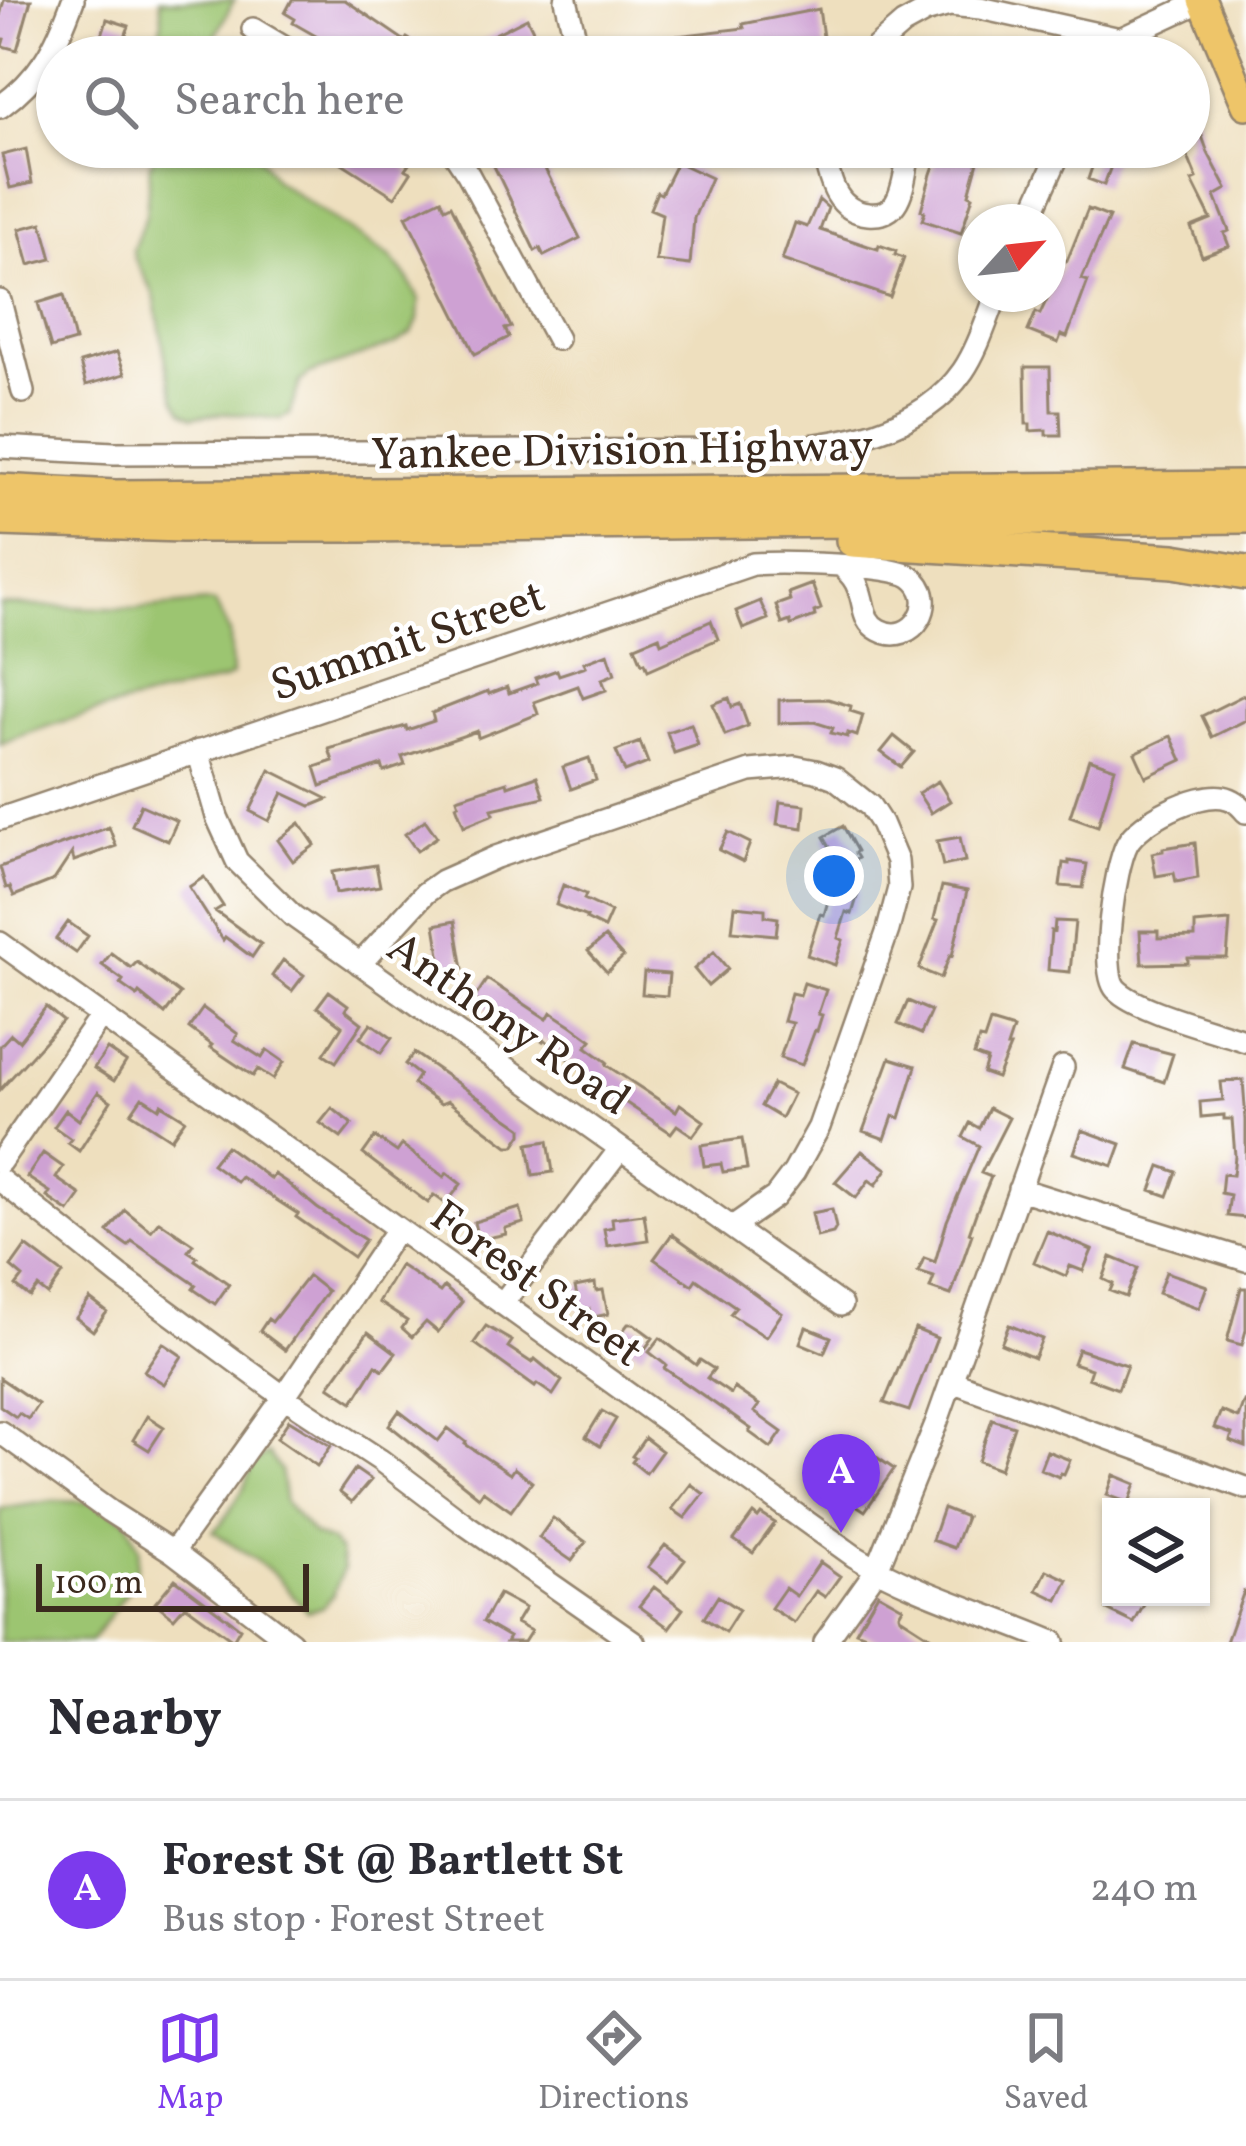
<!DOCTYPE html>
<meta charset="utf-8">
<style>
body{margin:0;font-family:Vollkorn,serif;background:#f7f7f7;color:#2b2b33}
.controls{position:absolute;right:36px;bottom:36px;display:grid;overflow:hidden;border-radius:0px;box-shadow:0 3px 9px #0004}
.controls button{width:108px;height:108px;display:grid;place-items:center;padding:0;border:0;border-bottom:3px solid #e1e1e2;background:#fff;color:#2b2b33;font:60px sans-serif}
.compass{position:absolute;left:958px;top:204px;width:108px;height:108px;border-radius:50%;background:#fff;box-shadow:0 3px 9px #0004;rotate:63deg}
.scale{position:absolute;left:36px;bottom:30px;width:273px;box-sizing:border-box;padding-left:12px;border:6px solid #3b2a1e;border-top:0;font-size:33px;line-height:42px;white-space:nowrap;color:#3b2a1e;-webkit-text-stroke:9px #fff;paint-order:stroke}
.you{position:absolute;left:834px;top:876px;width:42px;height:42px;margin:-30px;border:9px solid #fff;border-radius:50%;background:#1a73e8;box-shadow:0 0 0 18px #1a73e833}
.badge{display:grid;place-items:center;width:78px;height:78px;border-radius:50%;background:#7c3aed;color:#fff;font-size:39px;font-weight:700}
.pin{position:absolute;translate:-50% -99px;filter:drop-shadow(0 3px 6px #0008)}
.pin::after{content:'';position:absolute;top:63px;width:42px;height:36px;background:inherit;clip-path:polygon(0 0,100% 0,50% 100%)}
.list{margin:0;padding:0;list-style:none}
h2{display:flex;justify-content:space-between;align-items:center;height:156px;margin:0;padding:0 48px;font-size:51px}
h2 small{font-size:39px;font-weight:400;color:#7c7c81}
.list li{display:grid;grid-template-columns:78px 1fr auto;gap:36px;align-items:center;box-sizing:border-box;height:180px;padding:0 48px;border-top:3px solid #e1e1e2}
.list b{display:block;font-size:45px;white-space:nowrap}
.list p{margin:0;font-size:39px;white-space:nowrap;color:#7c7c81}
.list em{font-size:39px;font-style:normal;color:#7c7c81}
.icon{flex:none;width:66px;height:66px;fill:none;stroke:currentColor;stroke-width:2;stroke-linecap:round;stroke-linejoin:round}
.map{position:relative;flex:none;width:1246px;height:1642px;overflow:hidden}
.search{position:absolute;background:#fff;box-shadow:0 3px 9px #0004;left:36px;right:36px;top:36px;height:132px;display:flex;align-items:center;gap:30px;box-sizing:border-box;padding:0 42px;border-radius:66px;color:#7c7c81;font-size:45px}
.sheet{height:336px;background:#fff}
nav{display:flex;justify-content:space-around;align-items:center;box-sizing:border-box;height:168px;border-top:3px solid #e1e1e2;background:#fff;font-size:33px;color:#7c7c81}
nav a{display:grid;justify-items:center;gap:6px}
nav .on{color:#7c3aed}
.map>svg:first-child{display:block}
.green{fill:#9cc571;stroke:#6c7848;stroke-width:3}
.building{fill:#cea1d3}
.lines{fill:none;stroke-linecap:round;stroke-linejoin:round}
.minor-casing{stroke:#94846e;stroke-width:26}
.major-casing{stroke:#94846e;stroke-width:32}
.highway-casing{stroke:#94846e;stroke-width:38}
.minor{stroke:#fff;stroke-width:21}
.major{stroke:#eec569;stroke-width:27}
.highway{stroke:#eec569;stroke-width:33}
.labels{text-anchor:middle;stroke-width:9;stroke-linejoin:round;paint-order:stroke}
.street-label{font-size:45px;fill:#3b2a1e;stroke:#fff}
</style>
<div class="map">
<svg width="1246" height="1642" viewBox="0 0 1246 1642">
<rect width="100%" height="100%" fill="#fff"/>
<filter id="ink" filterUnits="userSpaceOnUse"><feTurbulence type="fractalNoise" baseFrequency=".00833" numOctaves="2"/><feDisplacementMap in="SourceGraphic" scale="24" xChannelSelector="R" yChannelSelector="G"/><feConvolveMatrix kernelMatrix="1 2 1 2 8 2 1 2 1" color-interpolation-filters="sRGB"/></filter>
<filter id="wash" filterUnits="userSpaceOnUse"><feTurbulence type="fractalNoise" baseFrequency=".004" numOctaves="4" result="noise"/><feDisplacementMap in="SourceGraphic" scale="48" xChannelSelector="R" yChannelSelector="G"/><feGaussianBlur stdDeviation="2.7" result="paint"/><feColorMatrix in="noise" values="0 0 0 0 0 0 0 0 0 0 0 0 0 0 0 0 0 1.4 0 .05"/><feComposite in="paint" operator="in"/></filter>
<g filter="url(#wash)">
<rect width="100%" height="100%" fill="#eedfbe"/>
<path class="green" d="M160,0H234L205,57H156L162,20Z
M160,147H252L275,180L390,257L409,280L419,300L418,320L412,333L395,344L309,374L300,382L289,415L280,419L228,413L193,417L183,411L176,400L168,372L154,295L134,257L133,250L146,215L150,164Z
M208,602L215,603L230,633L232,675L224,680C149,699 72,714 0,744V605L138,609Z
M268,1453L280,1470L285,1503L313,1534L331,1542L340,1552L343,1569L333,1595L322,1607L307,1611L274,1573L213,1531L222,1523L244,1488L252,1464Z
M52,1501L91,1502L127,1520L139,1549L135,1581L90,1642H0V1509Z"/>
<g id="blocks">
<path class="building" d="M4,0H31L17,50L2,46L4,39L0,38V16Z
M292,0H345L405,41L407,38L439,57H356L345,50L344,52L293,23L295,19L285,13Z
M819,9L825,51L816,52L817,57H671L668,37L744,28L743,24Z
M527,18L546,57H449Z
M107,19L129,26L123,42L160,54L159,57H115L97,51Z
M1189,105H1191L1208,153L1227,189L1215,196L1229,231L1224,233L1229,246L1202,256L1191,227L1211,219L1192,181L1197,179L1184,147H1189Z
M317,147H387L410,162L405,169L411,172L395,197Z
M501,147H534L580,238L544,256L540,248L535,251L492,162L497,159L493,151Z
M944,147H982L969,194L973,196L961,233L922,220L925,212L921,210L931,174L939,152L942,153Z
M1099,147H1118L1104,185L1088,179Z
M26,149L32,183L10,188L2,155Z
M677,162L711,178L694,218L690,265L656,261L662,214L650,209L657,192L661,194Z
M441,199L445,208L451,205L511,327L505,329L509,337L475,354L406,216Z
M819,200L828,208L820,230L868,246L878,249L879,245L896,251L895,255L904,258L890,297L782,260L795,223L807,227Z
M1088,209L1109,217L1082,279L1088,281L1067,337L1061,335L1058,343L1028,331L1036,312L1040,314L1065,260L1067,261Z
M42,223L52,259L29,265L19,229Z
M64,295L75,341L51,348L38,303Z
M117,352L125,374L86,385L80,363Z
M1025,367H1050L1051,411H1060L1061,435H1046V430L1030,431V424H1026Z
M812,584L821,609L814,612L815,616L791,625L790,621L782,624L776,605L790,600L788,593Z
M760,601L768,619L743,629L736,611Z
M711,621L718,639L648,670L645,662L642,663L635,646L659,636L661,643Z
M608,653L615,674L602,679L606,690L583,698L578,686L534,702L538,714L478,738L477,731L402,757L405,765L384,772L382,765L321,786L315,767L333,761L329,749L406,726L407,730L434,721L432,713L488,691L489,694L507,687L509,693L537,683L535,678L557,670L559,675L586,666L584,662Z
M1246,694V720L1212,737L1202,716Z
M729,698L732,707L740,704L748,726L725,735L713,704Z
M828,699L851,706L850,711L863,715L857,736L848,733L847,737L831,733L833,728L814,722L779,723V700Z
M691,724L698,745L674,753L667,732Z
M894,736L914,752L901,767L881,752Z
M1171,736L1182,760L1146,777L1135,753Z
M640,742L648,763L625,772L616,751Z
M589,758L596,780L571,789L563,767Z
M1089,759L1115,768L1098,826L1070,816Z
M270,770L328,799L311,806L283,793L269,821L250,811Z
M537,776L544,797L492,809L494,814L464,826L456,805L459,804L457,798L507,782L508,786Z
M938,781L950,801L931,813L918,793Z
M780,802L805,805L803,828L777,824Z
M141,805L177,821L168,841L132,825Z
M425,820L437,837L417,851L405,834Z
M300,823L315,845L293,861L278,840Z
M843,826L857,851L855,853L858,858L842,868L824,837Z
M109,827L116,846L74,861L72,853L54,880L14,896L10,887L6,888L0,867Z
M728,832L750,843L743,862L719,850Z
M960,837L965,861L943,866L937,841Z
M1195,843L1198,878L1176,882L1174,873L1156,876L1152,853L1163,851V848Z
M1069,861L1087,864L1083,888L1060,886L1063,863L1069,864Z
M376,865L380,886L336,893L332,872Z
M204,877L223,906L215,911L261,944L252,957L225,937L223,940L189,887Z
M838,884L859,891L852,914L846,912L838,938L843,940L835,965L807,955L820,914L824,915L828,901L832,902Z
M563,885L586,894L584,899L611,912L604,928L586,919L587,917L556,905Z
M942,886L967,891L952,956L950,955L941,978L919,969L938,920L934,919Z
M735,906L765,909V916L778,918L776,935L732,931Z
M455,921L463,969L443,973L435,925Z
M1055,921L1075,922L1070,972L1048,970L1051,931L1054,932Z
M1230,921L1227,958H1188V963L1142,964L1140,931H1158V938L1195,937V924Z
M68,922L88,936L76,953L56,939Z
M605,937L623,957L607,972L588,951Z
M714,952L728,969L708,986L694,969Z
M111,953L131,968L137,962L180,994L165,1014L139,993L137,996L120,984L123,980L102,965Z
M283,960L304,975L292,991L272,976Z
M644,972L669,974L667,996L642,994Z
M487,979L547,1019L551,1012L571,1025L592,1040L586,1047L607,1062L606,1065L676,1111L680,1104L704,1121L693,1136L677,1125L671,1133L607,1090L544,1039L543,1041L513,1022L511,1025L474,999Z
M804,983L826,990L818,1014L822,1015L817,1031L815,1030L802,1065L780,1058L792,1023L783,1021L791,993L800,995Z
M329,991L348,1005L345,1010L362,1023L336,1062L324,1054L342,1026L317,1007Z
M908,1001L931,1011L921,1034L898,1024Z
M46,1007L63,1021L0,1090V1046L11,1034L19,1041Z
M203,1008L238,1034L234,1040L262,1058L267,1050L284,1062L273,1079L258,1069L253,1076L210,1047L212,1045L189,1028Z
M990,1022L1013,1029L1007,1047H1010L997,1078L983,1073L987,1060L974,1055L979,1039L984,1040Z
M371,1023L392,1038L381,1053L360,1038Z
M1134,1044L1173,1054L1164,1082L1125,1069Z
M107,1049L126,1062L114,1081L94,1068Z
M414,1053L522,1128V1134L514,1146H508L448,1101L441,1104L413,1084L419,1075L405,1064Z
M890,1058L916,1066L900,1118L893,1116L885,1139L863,1131Z
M1243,1080L1246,1120V1218L1227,1216L1230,1195L1221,1193L1223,1174L1233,1175L1235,1156L1232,1119H1224V1115L1201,1117L1200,1102L1223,1100L1221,1082Z
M773,1084L793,1094L781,1118L761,1106Z
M98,1092L111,1101L79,1151L68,1143L71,1139L54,1127L66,1110L79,1120Z
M142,1097L159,1108L161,1104L185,1119L171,1139L131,1113Z
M332,1108L352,1124L341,1138L320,1123Z
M989,1108L1009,1118L981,1173L991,1177L976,1213L969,1233L972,1234L951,1295L930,1288L934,1277L918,1272L924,1258L935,1262L947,1221L979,1146L963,1137L970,1123L979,1128Z
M1082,1130L1121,1144L1113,1166L1074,1153Z
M375,1137L397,1152L402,1145L444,1177L447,1173L461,1184L446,1204L434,1195L428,1203L363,1154Z
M742,1139L747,1169L723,1172L721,1164L704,1166L701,1145Z
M548,1141L553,1172L533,1175L528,1144Z
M226,1146L271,1179L274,1174L286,1182L317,1208L365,1240L353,1257L296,1217L298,1214L241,1177L237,1182L212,1164Z
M862,1151L887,1169L876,1185L869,1180L856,1198L835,1182Z
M43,1153L63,1167L56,1178L81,1195L69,1212L47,1197L50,1192L27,1177Z
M1160,1166L1177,1172L1168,1196L1151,1190Z
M520,1208L524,1223L505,1228L506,1234L478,1240L474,1222Z
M832,1209L836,1228L833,1233L817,1237L812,1213Z
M125,1210L151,1231L159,1221L193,1244L188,1251L197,1257L195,1260L229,1284L215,1304L193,1289L196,1285L132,1241L128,1246L108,1232Z
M644,1214L648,1240L607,1246L604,1229L613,1227L612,1218Z
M1047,1231L1092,1250L1083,1271L1070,1266L1066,1276L1034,1262Z
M672,1234L782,1313L766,1337L730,1314L736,1307L696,1279L692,1285L654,1259Z
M26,1246L63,1274L48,1295L38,1287L30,1297L16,1286L23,1277L11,1267Z
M1111,1257L1138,1268L1126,1297L1110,1291L1113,1284L1103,1279Z
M400,1265L440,1292L444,1287L462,1302L438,1332L426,1322L412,1337L402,1328L407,1321L378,1302Z
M1166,1272L1207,1286L1199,1308L1158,1293Z
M308,1276L327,1291L285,1350L260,1331L268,1319L272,1322Z
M595,1283L596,1291L603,1290L608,1314L590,1318L589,1309L580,1311L575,1287Z
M1241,1288H1246V1330L1242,1345L1227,1341Z
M90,1299L107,1312L93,1331L76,1318Z
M628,1324H634L653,1338L641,1354L618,1337Z
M1009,1325L1042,1339L1034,1358L1001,1344Z
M486,1326L512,1341L508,1347L532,1363L535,1359L562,1381L553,1395L537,1384L535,1387L474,1343Z
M806,1327L831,1337L824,1353L800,1343Z
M915,1329L937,1338L909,1411L884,1403Z
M368,1332L396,1353L383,1370L376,1365L353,1402L329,1386Z
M660,1338L696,1365L700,1360L714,1369L707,1378L731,1394L734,1388L759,1405L754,1412L782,1432L771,1448L749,1432L751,1429L664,1368L666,1365L649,1352Z
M163,1343L182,1356L164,1384L144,1371Z
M1078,1349L1127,1365L1118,1389L1088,1378L1091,1369L1073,1363Z
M0,1378L38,1404L28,1419L19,1413L16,1417L0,1406Z
M1244,1401L1246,1402V1447L1230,1441L1232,1434L1214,1428L1221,1411L1238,1418Z
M399,1411L438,1441L448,1428L466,1442L465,1444L510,1474L514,1468L532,1482L511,1511L483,1491L479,1497L389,1425Z
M602,1411L616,1419L600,1446L586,1437Z
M147,1416L164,1427L149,1450L133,1440Z
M992,1419L1014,1426L1000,1469L978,1461Z
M289,1420L331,1446L317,1466L277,1438Z
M645,1438L662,1451L646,1473L632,1462L635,1458L632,1456Z
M1047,1451L1070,1460L1064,1474L1061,1473L1059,1477L1040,1469Z
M875,1456L894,1469L865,1511L844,1497Z
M355,1469L371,1480L352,1502L339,1492Z
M1114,1475L1136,1484L1129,1503L1107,1495Z
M691,1484L704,1494L685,1518L672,1509Z
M943,1508L966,1517L954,1548L932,1540Z
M753,1514L758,1518L761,1514L775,1523L753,1553L734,1540Z
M553,1518L586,1542L572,1561L539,1538Z
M665,1545L685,1560L668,1582L648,1567Z
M820,1562L840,1576L825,1597L816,1591L794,1623L771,1608L785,1588L796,1596Z
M1047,1570L1068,1580L1058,1600L1037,1590Z
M175,1579L240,1628L233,1640L185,1605L174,1618L155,1603Z
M654,1587L683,1609L669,1628L639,1606Z
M1244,1591L1246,1592V1642H1226Z
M878,1593L903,1607L899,1614L900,1617L939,1642H882L856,1631Z
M499,1594L525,1608L516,1623L531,1631L524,1642H506L509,1637L483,1622Z
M718,1596L739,1610L725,1632L704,1618Z
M1113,1597H1132L1145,1603L1134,1623L1107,1610Z"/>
</g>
</g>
<g filter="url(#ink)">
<use href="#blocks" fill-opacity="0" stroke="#94846e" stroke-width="3"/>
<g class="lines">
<g class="minor-casing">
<path id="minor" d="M566,0L574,33L585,57
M253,29L300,57
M865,57L903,24L925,12L950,5L980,8L1120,39
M1108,57L1120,39L1202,1
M0,107C41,77 56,47 73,0
M450,147L468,174L557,339
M822,147C829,175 833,211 868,214C878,215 889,213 895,204C905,190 906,164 910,147
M1028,222L1062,147
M0,301L23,392
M0,447L114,453L769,450C838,445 920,433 963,371C978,349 987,319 997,294
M198,751L217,817L237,861L293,916L841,1305
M1246,812C1239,804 1234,799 1223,797C1198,792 1139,821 1127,844C1115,867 1099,971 1116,989C1137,1011 1216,1030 1246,1041
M0,819L753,564C780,562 893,564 911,577C942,599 913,648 879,630C862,621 865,605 859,590C856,580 850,574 843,567
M0,943L854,1556C916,1594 987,1613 1054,1642
M360,964L425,893L442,881L496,857L750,771L795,767L816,771L835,778L870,806L881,823L897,861L899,888L888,930L819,1127L794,1172L775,1197L732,1227
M0,1162L101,1016
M0,1180L120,1276L284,1397L380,1460L466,1525L634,1642
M1019,1189L1246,1260
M502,1304L620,1149
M951,1381L1246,1488
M0,1432L109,1511L173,1552L291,1642
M173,1552L284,1397L397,1229
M825,1642L877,1569L936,1424L1063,1067"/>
</g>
<g class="major-casing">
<path id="major" d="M1202,0L1246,105"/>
</g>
<g class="highway-casing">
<path id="highway" d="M0,491L115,497L1246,488
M0,519L182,525H361L1246,516
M853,540L1174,561L1246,573"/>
</g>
<use href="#minor" class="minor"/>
<use href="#major" class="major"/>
<use href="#highway" class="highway"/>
</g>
</g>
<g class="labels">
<g class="street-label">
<text transform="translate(622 448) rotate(-1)" y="16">Yankee Division Highway</text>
<text transform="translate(407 639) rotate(-19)" y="16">Summit Street</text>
<text transform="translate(510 1022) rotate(35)" y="16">Anthony Road</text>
<text transform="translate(538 1282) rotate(36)" y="16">Forest Street</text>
</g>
</g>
</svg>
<div class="controls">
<button><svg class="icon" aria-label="layers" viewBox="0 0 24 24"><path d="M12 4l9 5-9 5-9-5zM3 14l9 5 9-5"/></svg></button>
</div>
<svg class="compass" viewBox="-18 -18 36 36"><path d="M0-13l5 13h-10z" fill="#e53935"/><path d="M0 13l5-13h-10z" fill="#7c7c81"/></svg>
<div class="scale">100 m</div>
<div class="you"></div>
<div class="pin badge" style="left:841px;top:1533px">A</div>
<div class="search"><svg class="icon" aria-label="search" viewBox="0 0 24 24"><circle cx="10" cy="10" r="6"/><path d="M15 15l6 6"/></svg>Search here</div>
</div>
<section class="sheet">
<h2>Nearby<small></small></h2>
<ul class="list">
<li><span class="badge">A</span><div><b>Forest St @ Bartlett St</b><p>Bus stop · Forest Street</p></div><em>240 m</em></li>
</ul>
</section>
<nav>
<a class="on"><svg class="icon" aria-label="map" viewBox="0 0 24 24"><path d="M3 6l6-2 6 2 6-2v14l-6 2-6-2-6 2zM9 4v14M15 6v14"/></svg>Map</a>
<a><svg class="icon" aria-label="directions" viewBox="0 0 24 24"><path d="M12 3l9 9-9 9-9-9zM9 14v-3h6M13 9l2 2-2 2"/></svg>Directions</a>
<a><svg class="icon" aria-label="saved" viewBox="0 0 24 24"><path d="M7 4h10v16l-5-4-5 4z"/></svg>Saved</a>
</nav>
